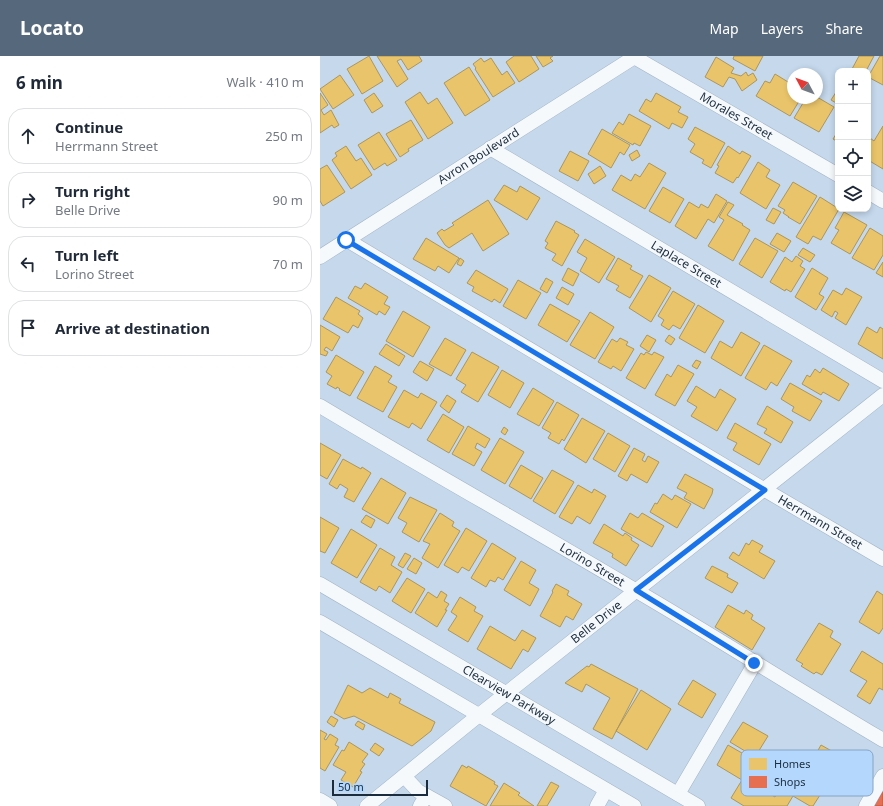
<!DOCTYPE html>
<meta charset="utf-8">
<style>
body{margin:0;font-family:"Noto Sans",sans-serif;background:#f2f2f3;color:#1f2937}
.controls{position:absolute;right:12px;top:12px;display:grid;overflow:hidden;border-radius:8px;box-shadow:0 2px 6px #0003}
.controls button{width:36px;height:36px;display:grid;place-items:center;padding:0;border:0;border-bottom:1px solid #e0e1e3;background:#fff;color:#1f2937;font:20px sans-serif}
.compass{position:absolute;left:467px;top:12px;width:36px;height:36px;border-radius:50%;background:#fff;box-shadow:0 2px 6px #0003;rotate:311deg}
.scale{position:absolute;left:12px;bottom:10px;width:96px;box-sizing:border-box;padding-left:4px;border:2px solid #1a2c3e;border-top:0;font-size:11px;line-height:14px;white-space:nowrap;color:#1a2c3e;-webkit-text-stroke:3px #b4d8fd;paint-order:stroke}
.stop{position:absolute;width:12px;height:12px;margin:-9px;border:3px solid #1a73e8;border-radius:50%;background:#fff}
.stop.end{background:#1a73e8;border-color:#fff;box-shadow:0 1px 4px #0008}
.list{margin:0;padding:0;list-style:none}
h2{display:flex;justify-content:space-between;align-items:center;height:52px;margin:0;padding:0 16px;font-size:17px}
h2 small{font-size:13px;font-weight:400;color:#747a83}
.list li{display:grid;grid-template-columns:26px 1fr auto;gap:12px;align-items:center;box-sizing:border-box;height:56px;margin:0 8px 8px;padding:0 8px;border:1px solid #e0e1e3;border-radius:16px}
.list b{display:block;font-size:15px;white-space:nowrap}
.list p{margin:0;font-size:13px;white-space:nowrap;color:#747a83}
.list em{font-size:13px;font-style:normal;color:#747a83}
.icon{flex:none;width:22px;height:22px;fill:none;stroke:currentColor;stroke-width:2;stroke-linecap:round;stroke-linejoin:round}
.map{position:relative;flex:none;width:563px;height:750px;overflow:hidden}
header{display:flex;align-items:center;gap:24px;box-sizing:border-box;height:56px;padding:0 20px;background:#56687b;color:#fff}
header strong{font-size:19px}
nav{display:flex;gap:22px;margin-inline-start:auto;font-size:14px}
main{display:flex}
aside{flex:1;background:#fff}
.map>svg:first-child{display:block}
.homes{fill:#e9c46a;stroke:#ab965d}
.shops{fill:#e76f51;stroke:#aa5b4b}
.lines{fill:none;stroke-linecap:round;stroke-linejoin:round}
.minor-casing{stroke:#a2b3c4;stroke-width:15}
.minor{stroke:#f6f9fc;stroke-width:14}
.route{stroke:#1a73e8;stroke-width:5}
.labels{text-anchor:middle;stroke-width:4;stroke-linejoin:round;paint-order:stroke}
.street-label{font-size:12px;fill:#1a2c3e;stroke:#b4d8fd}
.key{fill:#b4d8fd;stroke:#86a4c4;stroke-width:1}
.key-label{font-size:11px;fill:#1a2c3e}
</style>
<header>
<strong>Locato</strong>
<nav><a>Map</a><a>Layers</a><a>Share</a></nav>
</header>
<main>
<aside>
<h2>6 min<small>Walk · 410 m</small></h2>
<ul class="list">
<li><svg class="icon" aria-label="ahead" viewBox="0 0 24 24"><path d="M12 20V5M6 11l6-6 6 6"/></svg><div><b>Continue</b><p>Herrmann Street</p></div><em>250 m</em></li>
<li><svg class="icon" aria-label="right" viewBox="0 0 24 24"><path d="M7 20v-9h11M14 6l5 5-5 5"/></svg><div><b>Turn right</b><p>Belle Drive</p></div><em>90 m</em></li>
<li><svg class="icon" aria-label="left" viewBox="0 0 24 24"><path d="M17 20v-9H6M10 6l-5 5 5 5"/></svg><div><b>Turn left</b><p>Lorino Street</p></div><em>70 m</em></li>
<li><svg class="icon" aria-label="arrive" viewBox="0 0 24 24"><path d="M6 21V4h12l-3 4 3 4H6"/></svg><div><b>Arrive at destination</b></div></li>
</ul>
</aside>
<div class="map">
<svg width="563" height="750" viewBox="0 0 563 750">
<rect width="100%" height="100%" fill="#c5d8ec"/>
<path class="homes" d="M49,0L63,25L42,38L27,13Z
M57,0H99L102,5L88,14L81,3L77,5L88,23L77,31Z
M194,0H211L219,13L199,26L186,6Z
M216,0H233L230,2L233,5L223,11Z
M414,0H443L435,15L413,3Z
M539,0H554L546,15H535L532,13Z
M560,0H563V29L548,21Z
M396,1L414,12L411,17L421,20L426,16L428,20L433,17L437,24L422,35L415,23L409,21L403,31L385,21Z
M161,2L164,6L171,2L182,19L187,15L195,27L173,41L155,13L156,12L153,8Z
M149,11L170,44L145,60L124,27Z
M455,18L473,29V42H481L470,60L436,40L445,25L450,27Z
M20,19L34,39L13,53L0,33Z
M518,33V48L511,44Z
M100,36L108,48L117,42L133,67L108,83L85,46Z
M0,37L8,49L1,54L4,59L11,54L19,69L14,72L12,69L0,77Z
M54,37L63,50L52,57L44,44Z
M336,37L361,51L358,56L368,61L362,72L352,67L349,73L319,55L326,43L331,46Z
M497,41L514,51L499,76L474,62L486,42H497Z
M309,58L331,70L320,90L314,87L313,89L292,77L299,66L303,69Z
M91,64L103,84L88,93L89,95L80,101L66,78Z
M563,70V113L548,104V86L550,82L554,85Z
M375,71L405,87L391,112L382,107L384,104L370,96L375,88L368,83Z
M282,73L310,89L304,99L300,96L291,112L268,98Z
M518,75V86L513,83Z
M59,76L77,104L67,110L65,107L54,114L38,89Z
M26,90L36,105L41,102L52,119L31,133L12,104L17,100L15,97Z
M408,90L420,98L422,95L431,100L418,122L417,121L413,127L395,117L399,110L397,109Z
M317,94L320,100L312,105L309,99Z
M250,95L269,105L258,125L239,115Z
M438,106L450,114L446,121L460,129L446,153L420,137Z
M329,107L346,117L325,153L292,134L301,119L311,125L315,118L320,121Z
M7,109L25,136L3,150L0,145V113Z
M280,110L286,120L274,128L268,118Z
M473,126L497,140L480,168L468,161H469L463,157L465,154L458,150Z
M184,129L197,136L200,130L220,142L207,164L174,144Z
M343,131L364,143L350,167L329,155Z
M396,138L407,145L394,167L388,163L376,183L355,170L369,146L379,152L381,148L388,152Z
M500,141L519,153L501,184L493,180L488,188L476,181Z
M168,144L189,178L163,195L152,177L129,192L125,189L117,177L122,173L124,175L134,169L132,167Z
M408,146L414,149L407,159L423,168L422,169L430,174L413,205L388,190L404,164L399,161Z
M453,152L461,156L454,168L446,164Z
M524,156L547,169L530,198L511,187L519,174L515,172Z
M236,165L255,175L254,176L259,179L242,210L232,204L236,198L225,192L228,187L225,185Z
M550,172L563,180V199L554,214L532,202Z
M457,177L471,185L464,196L450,188Z
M106,182L139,202L129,217L118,210L115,215L93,203Z
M435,182L458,195L442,222L419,208Z
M265,183L295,201L279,227L260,215L267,202L257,196Z
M483,192L495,199L490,206L478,199Z
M476,200L483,205L480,210L485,213L471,236L466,233L465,235L450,226L465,201L472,206Z
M140,202L144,205L141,210L137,208Z
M298,202L312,210L310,213L323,220L310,242L296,234L299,230L286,223Z
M563,206V221L556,217Z
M248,212L259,218L253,230L242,224Z
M492,212L508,222L499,238L504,241L496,254L475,241Z
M156,214L188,233L180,247L174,243L172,246L152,235L154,231L147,227Z
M329,219L351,232L331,266L309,252Z
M226,222L233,226L227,237L220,233Z
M198,224L221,237L206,263L183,250Z
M45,227L68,241L64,248L70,251L65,259L59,255L57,259L28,242L35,230L41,233Z
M242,231L254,238L248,249L236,242Z
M526,232L542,241L526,269L515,262L518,257L515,255L512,261L501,254L513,234L522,239Z
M353,235L375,248L360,273L353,269L349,274L341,269L344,264L338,260Z
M16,241L40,255L38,258L43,262L38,272L33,269L28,277L3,263Z
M230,248L260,265L247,286L218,269Z
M378,249L404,265L385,297L359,282Z
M83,255L110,271L93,301L66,285Z
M270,256L294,271L275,303L250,289Z
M0,269L20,281L12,295L6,291L4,294L8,296L6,300L0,298Z
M547,271L557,277L560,271L563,273V303L538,288Z
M421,276L440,287L421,320L391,302L400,285L412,292Z
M327,279L336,284L329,296L320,290Z
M349,279L355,283L351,289L345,285Z
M125,282L146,294L131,320L109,308Z
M300,282L308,286L306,289L314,293L301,315L293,310L291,313L278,306L292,283L297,286Z
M66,288L85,300L79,310L59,298Z
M444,289L472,305L457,330L451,326L446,334L425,322Z
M152,296L179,311L158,346L141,336L146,329L136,323Z
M326,296L332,299L334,296L344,301L325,333L306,322L321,297L324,299Z
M16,299L44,316L30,340L19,334L20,333L17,331L16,333L7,328L12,320L6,316Z
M376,304L381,306L377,313L372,310Z
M100,305L114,313L107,325L93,316Z
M358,309L374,318L355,350L335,339L347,318L351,321Z
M55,310L72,320L68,326L77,331L63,356L37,342Z
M503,312L529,328L519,345L503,336L501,339L482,328L487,319L490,321L495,313L500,317Z
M182,314L204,327L190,352L168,339Z
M470,327L502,345L490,365L472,355L474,351L461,343Z
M376,330L395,342L400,333L416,343L397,375L371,360L377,351L367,345Z
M213,332L234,345L219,370L197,358Z
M84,334L98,342L101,337L117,346L101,373L92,367L89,372L68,361Z
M127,339L136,345L129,357L120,350Z
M237,346L259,359L244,385L242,383L239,388L228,382L231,377L222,372Z
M447,350L473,366L461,387L444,377L447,373L437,368Z
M123,358L144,371L129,397L107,384Z
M262,362L285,375L266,407L244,393Z
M415,367L451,388L439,409L413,394L417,387L407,382Z
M148,370L170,383L165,392L157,387L155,392L162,396L154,410L132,398Z
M184,371L188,374L185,379L181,376Z
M288,377L310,390L295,416L273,403Z
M180,382L204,396L185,428L161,414Z
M0,387L21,399L7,423L0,419Z
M314,392L325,398L322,404L325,406L328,400L339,406L327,427L311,418L307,425L298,420Z
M23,403L41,413L42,411L51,417L34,446L24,441L28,433L20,428L17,433L9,428Z
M201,409L223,422L211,443L189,430Z
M232,414L254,426L235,458L213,445Z
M365,418L393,433L392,438L384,453L364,442L367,437L357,432Z
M61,422L86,437L68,468L42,453Z
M258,429L272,437L274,433L286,440L270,468L257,460L252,468L239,461Z
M343,438L352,444L355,439L371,448L357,472L330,456L335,447L337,448Z
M90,441L117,454L99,486L82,476L87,467L78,462Z
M120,457L134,466L132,470L140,475L118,512L102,502L110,488L103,485Z
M310,457L318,462L322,457L344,470L332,491L301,473Z
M46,459L55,464L51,472L41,466Z
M0,461L19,472L5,497L0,495Z
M284,468L303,480L305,477L312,482L311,484L319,489L306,510L292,501L293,498L273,487Z
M146,472L167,485L149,515L142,511L138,517L124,509Z
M31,473L57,489L37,522L11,507Z
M432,484L443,490L439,496L455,505L444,523L409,502L413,496L419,500L426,487L429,489Z
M172,487L196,502L183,524L178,521L175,526L170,524L166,531L151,522Z
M60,492L75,501L71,509L82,516L70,537L59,530L56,535L40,526Z
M85,497L91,500L83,512L78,509Z
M94,502L102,507L96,518L87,513Z
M201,505L216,514L209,527L219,533L210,550L184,534Z
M392,510L408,518L407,521L418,527L412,537L385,522Z
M87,522L105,533L91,557L72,545Z
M236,528L249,535L247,539L262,548L253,564L246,560L240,571L220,560L233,536L232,535Z
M121,535L127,539L124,545L129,548L125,554H127L117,571L95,557L108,536L117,542Z
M557,535L563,539V572L559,578L539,566Z
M140,541L156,551L154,555L163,560L148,586L128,574L137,560L131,556Z
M408,549L424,558L426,554L433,559L431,563L445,572L432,594L395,571Z
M499,567L513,575L510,581L521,588L502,619L496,616L494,618L481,610L483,608L476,604Z
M170,570L195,585L202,574L216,582L208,596L203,593L191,613L157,593Z
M542,595L563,608V634L559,632L550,648L537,640L547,625L530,615Z
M271,608L318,633L292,683L273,673L290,642L266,628L262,636L245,627L267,610L269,611Z
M373,624L396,638L382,662L358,648Z
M28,629L42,637L50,632L68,642L70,637L81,643L79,647L115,666L111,675L92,690L34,660L24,663L14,657Z
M321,634L351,653L327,694L296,675Z
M11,660L18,664L14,671L7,666Z
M38,665L45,669L43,674L35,669Z
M423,666L448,680L435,701L410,686Z
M0,674L7,678L4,683L6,684L10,678L18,683L15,689L19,691L5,715L0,712Z
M29,686L48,698L42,706L45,708L40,715L42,716L33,731L21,724L26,716L13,709L22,694L24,695Z
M55,687L64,693L59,700L50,694Z
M408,689L434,704L423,722L455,741L467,720L500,739L493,750H490L473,740L467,750H424L411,742L422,724L397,709Z
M501,689L517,698L498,731L474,717L484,700L492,705Z
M142,709L147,712L148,710L175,726L174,728L178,730L166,750L130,730Z
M231,726L239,730L227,750H217Z
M184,727L200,737L198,739L214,750H170Z"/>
<path class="shops" d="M563,735V750H554Z"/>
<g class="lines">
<g class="minor-casing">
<g id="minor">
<path id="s1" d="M314,1L518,119"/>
<path id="s2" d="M170,92L563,325"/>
<path d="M548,136L563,145"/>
<path id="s3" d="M27,184L445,434L563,503"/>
<path id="s4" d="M0,201L316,0"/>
<path id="s5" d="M0,350C105,413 211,472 315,534C399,583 480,635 563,684"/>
<path id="s6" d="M0,528L378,750"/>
<path d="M0,566L314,750"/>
<path d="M84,720L98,735L125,750"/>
<path d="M358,738L435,607"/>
<path d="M0,744L10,750"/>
<path id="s7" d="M47,750L159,659L563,339"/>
<path d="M100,750L106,740"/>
<path d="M277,750L286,734"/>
<path d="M546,750L563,720"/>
</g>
</g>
<use href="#minor" class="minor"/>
</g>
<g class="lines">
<path class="route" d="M26,184L445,434L316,534L434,607"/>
</g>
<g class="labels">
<g class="street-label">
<text dy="4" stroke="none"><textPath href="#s1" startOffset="118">Morales Street</textPath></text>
<text dy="4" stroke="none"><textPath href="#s4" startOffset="188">Avron Boulevard</textPath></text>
<text dy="4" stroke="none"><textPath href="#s2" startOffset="228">Laplace Street</textPath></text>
<text dy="4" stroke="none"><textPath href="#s3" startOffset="551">Herrmann Street</textPath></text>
<text dy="4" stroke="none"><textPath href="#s5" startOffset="315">Lorino Street</textPath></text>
<text dy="4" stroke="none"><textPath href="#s7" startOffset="294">Belle Drive</textPath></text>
<text dy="4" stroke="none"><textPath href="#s6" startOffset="219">Clearview Parkway</textPath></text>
</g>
</g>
<rect x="421" y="694" width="132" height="46" rx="6" class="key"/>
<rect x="429" y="702" width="18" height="12" fill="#e9c46a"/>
<rect x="429" y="720" width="18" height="12" fill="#e76f51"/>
<g class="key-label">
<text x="454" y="712">Homes</text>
<text x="454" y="730">Shops</text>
</g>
</svg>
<div class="controls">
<button>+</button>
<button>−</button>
<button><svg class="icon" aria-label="locate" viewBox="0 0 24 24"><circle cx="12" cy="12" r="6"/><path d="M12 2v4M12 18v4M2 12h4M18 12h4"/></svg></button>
<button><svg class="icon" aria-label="layers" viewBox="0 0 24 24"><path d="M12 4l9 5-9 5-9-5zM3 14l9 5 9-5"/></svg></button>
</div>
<svg class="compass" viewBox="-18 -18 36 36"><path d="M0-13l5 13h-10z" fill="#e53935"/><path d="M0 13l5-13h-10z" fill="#747a83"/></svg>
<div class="scale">50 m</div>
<div class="stop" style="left:26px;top:184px"></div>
<div class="stop end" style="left:434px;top:607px"></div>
</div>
</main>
